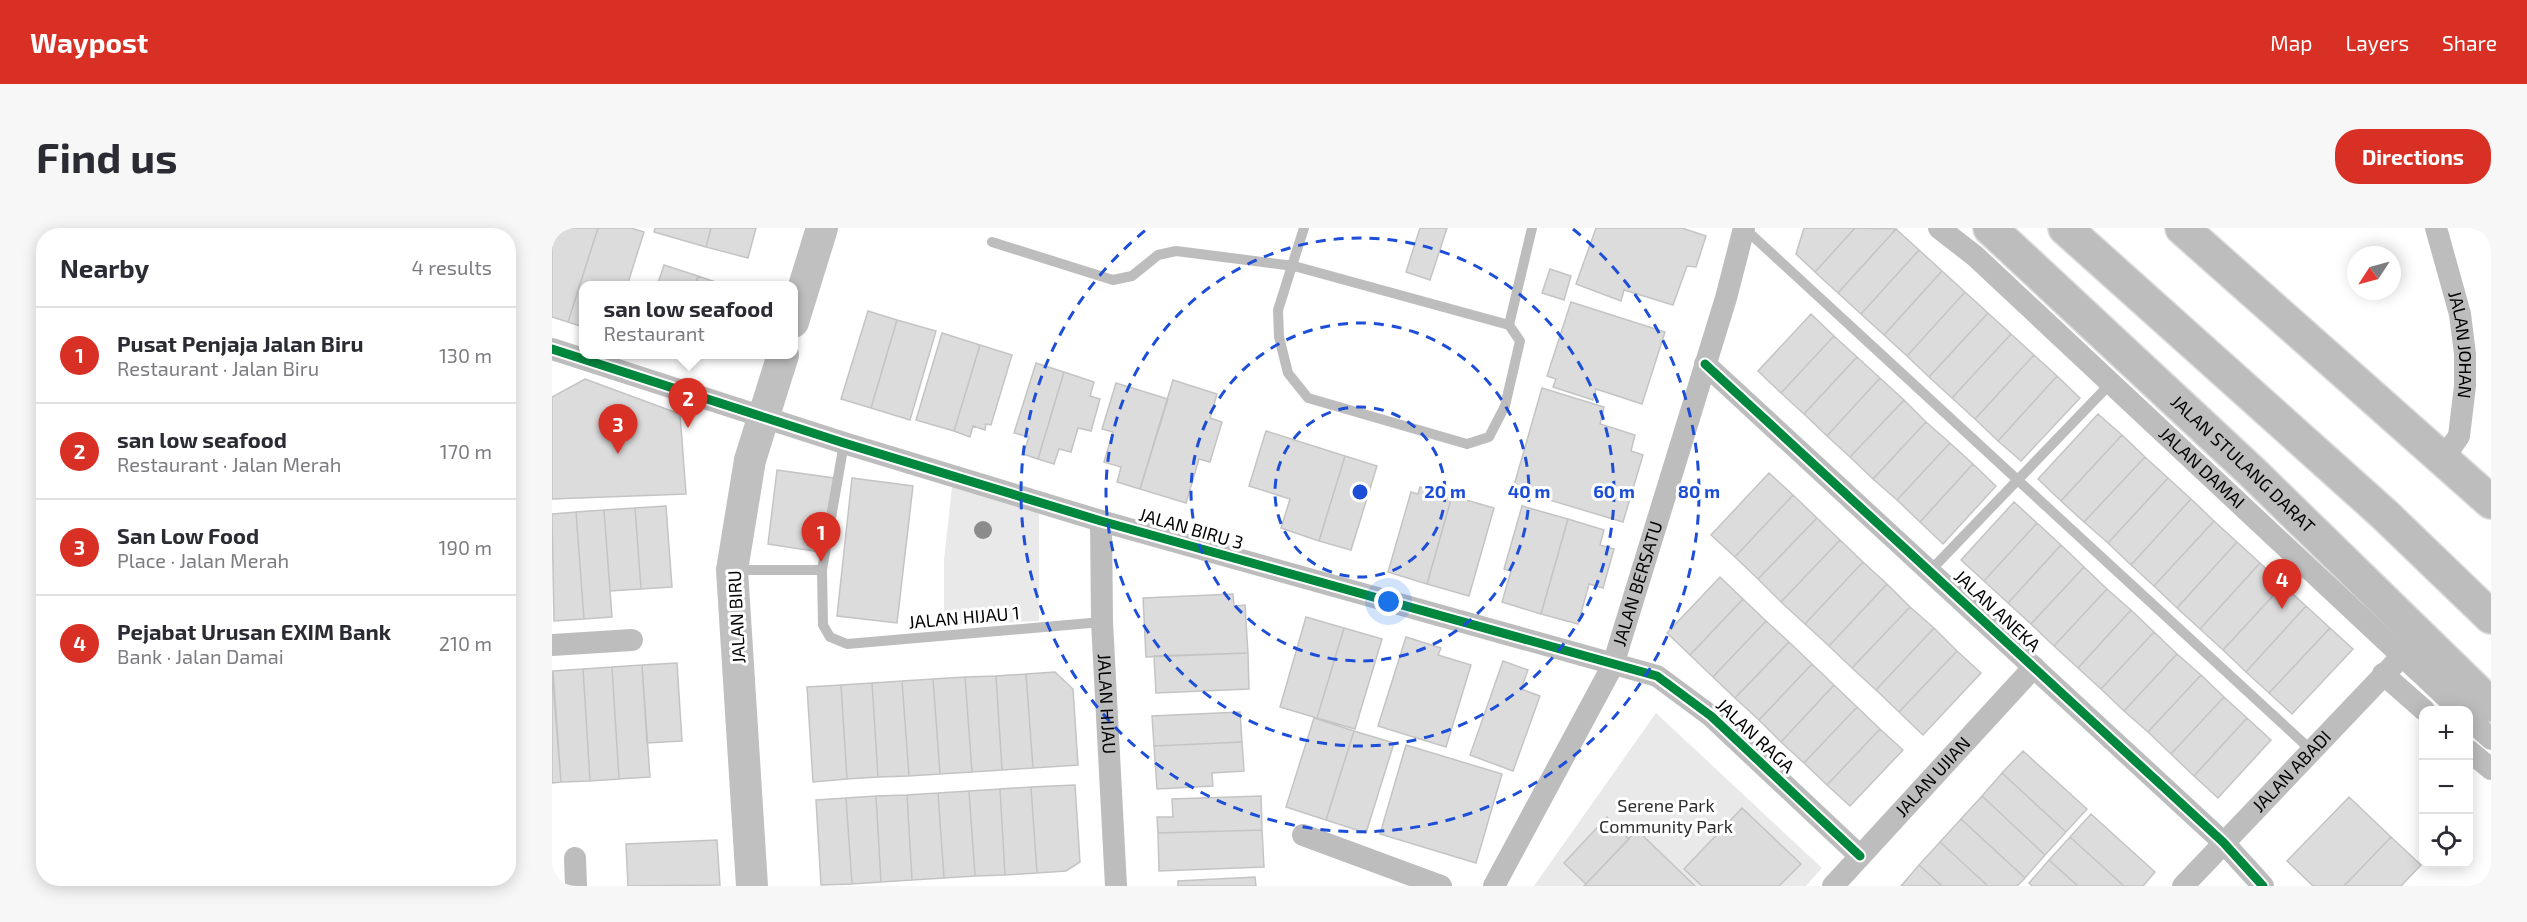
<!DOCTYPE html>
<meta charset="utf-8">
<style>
body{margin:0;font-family:"Exo 2",sans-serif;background:#f7f7f7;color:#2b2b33}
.controls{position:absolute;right:18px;bottom:18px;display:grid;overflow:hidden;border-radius:12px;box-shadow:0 3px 15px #0003}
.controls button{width:54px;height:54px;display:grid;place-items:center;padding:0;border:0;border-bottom:2px solid #e1e1e2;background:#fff;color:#2b2b33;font:30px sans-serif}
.compass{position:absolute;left:1795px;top:18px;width:54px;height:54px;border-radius:50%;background:#fff;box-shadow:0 3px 15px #0003;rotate:234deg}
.you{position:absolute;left:837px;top:374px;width:21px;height:21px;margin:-15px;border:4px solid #fff;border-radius:50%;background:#1a73e8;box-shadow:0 0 0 9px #1a73e833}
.badge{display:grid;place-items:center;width:39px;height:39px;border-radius:50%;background:#d93025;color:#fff;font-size:20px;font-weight:700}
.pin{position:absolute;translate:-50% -50px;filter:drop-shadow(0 2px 3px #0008)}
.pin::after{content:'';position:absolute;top:32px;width:21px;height:18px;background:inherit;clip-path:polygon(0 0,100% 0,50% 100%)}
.popup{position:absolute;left:27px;top:53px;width:219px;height:78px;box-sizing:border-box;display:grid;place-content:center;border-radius:12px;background:#fff;filter:drop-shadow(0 2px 4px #0005);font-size:20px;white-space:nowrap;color:#7c7c81}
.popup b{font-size:22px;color:#2b2b33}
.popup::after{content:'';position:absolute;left:50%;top:100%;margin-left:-12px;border:12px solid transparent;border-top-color:#fff}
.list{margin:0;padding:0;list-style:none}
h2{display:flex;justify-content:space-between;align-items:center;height:78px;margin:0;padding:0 24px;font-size:26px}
h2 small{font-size:20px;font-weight:400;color:#7c7c81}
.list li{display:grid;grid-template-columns:39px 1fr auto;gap:18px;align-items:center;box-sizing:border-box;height:96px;padding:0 24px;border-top:2px solid #e1e1e2}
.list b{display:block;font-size:22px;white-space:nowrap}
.list p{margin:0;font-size:20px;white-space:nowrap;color:#7c7c81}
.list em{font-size:20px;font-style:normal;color:#7c7c81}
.icon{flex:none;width:33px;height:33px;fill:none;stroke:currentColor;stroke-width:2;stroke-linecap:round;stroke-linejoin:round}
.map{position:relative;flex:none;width:1939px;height:658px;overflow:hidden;border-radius:24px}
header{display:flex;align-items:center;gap:36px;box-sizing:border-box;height:84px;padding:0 30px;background:#d93025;color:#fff}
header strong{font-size:28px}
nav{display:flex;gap:33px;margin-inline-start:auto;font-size:21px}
.intro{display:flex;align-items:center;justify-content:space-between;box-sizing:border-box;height:144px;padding:0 36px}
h1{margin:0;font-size:42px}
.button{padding:15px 27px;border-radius:24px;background:#d93025;color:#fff;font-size:21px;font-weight:700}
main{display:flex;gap:36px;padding:0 36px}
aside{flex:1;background:#fff;border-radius:24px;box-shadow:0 3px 15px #0003}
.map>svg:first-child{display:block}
.green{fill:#e9e9e9}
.building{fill:#dcdcdc;stroke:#c4c4c4;stroke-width:1.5}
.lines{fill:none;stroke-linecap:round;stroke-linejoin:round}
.primary-casing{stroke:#dbdbdb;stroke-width:36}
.highway-casing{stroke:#dbdbdb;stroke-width:36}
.lane{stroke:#bdbdbd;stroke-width:10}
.street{stroke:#bdbdbd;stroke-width:22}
.secondary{stroke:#c0c0c0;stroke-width:32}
.primary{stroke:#bdbdbd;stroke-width:33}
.highway{stroke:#bdbdbd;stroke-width:33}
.cycleway-casing{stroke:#fff;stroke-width:13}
.cycleway{stroke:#00873e;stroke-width:9}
.tree{fill:#8c8c8c}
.ring{fill:none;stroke:#1d4ed8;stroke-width:3;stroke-dasharray:10 8}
.labels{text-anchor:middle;stroke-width:6;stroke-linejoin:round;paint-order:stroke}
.street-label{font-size:18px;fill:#000;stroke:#fff}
.park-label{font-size:18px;fill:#2e2e2e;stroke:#fff}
.centre{fill:#1d4ed8;stroke:#fff;stroke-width:3}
.ring-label{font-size:18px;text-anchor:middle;font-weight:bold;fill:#1d4ed8;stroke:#fff;stroke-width:6;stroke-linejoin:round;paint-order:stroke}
</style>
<header>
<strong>Waypost</strong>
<nav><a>Map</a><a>Layers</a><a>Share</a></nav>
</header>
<div class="intro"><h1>Find us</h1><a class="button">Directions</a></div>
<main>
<aside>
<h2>Nearby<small>4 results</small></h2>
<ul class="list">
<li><span class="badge">1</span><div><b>Pusat Penjaja Jalan Biru</b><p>Restaurant · Jalan Biru</p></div><em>130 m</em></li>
<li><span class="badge">2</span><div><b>san low seafood</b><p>Restaurant · Jalan Merah</p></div><em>170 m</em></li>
<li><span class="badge">3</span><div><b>San Low Food</b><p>Place · Jalan Merah</p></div><em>190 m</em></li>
<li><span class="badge">4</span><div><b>Pejabat Urusan EXIM Bank</b><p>Bank · Jalan Damai</p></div><em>210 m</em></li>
</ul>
</aside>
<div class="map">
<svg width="1939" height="658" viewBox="0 0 1939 658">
<rect width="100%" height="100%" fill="#fff"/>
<path class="green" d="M400,259L487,282V393L392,397V332Z
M1104,485L1270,640L1254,658H982Z"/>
<path class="building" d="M0,0H46L16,94L0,89Z
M46,0H79L92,4L75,58H31V99L16,94Z
M103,0H159L154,19L102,4Z
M159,0H204L196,30L154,19Z
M868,0H895L878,52L854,44Z
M1044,0H1130L1154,8L1144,39L1135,38L1121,77L1072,62L1069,73L1024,56Z
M1252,0H1303L1263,44L1244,26Z
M1303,0L1344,1L1286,65L1263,44Z
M1344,1L1367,22L1309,86L1286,65Z
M1367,22L1390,43L1332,107L1309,86Z
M112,37L146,48L143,58H105Z
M998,41L1019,48L1012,72L990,65Z
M1390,43L1413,64L1355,128L1332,107Z
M146,48L175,58H143Z
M1413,64L1436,85L1377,149L1355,128Z
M1019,74L1113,104L1090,176L1044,161L1041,172L1001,159L1004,151L995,148Z
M316,83L345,92L319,180L289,171Z
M1436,85L1459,106L1400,170L1377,149Z
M1259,86L1282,108L1229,165L1206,143Z
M345,92L384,103L358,192L319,180Z
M390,105L428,117L402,203L364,192Z
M1459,106L1482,127L1423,191L1400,170Z
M1282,108L1305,129L1252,186L1229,165Z
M428,117L460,127L439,197L434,196L433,202L421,198L418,209L402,203Z
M1482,127L1505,148L1446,213L1423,191Z
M1305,129L1328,150L1275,208L1252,186Z
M484,135L512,144L486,231L471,226L477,209L462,205Z
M512,144L542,154L538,168L548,171L539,203L526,200L519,224L507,221L502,236L486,231Z
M1505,148L1528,170L1469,233L1446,213Z
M1328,150L1352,172L1298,229L1275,208Z
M33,151L128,186L134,266L0,271V169Z
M621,152L665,166L658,190L670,194L658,234L647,231L634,275L588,261Z
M564,155L616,171L588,261L565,254L569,239L552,234L561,204L550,201Z
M990,160L1052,179L1048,196L1083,207L1079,223L1091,227L1071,294L961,261Z
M1352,172L1374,194L1321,251L1298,229Z
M1546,186L1570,207L1509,273L1486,251Z
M1374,194L1398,215L1345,272L1321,251Z
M714,203L793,228L767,313L729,300L738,271L697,258Z
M1570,207L1593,229L1532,294L1509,273Z
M1398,215L1421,236L1368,294L1345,272Z
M793,228L825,238L799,322L767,313Z
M1593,229L1616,250L1556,315L1532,294Z
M1421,236L1444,258L1391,316L1368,294Z
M225,242L282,250L268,324L216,316Z
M1217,245L1241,267L1183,329L1159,307Z
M300,250L361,258L345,395L285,388Z
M1616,250L1639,271L1579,337L1556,315Z
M868,259L900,268L875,356L836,344L859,264L866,266Z
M1241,267L1265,290L1206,351L1183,329Z
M900,268L942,280L917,368L875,356Z
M1639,271L1662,293L1602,358L1579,337Z
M1462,274L1485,295L1432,353L1409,332Z
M114,278L120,359L89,361L83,280Z
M970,278L1016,291L989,386L950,374L959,343L952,341Z
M83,280L89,361L58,363L52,282Z
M52,282L60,389L32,391L24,284Z
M24,284L32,391L2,393L0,286Z
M1265,290L1288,312L1229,374L1206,351Z
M1016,291L1052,302L1048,317L1062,321L1051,360L1037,356L1026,396L989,386Z
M1662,293L1685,314L1625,380L1602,358Z
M1485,295L1509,317L1456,375L1432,353Z
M1288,312L1311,334L1253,396L1229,374Z
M1685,314L1708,335L1648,401L1625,380Z
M1509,317L1532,339L1479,396L1456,375Z
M1311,334L1335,356L1277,418L1253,396Z
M1708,335L1731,357L1671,422L1648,401Z
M1532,339L1555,361L1502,418L1479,396Z
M1168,349L1191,371L1138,427L1115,405Z
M1335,356L1358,379L1300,440L1277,418Z
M1731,357L1754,378L1694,444L1671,422Z
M1555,361L1579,382L1526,440L1502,418Z
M681,366L682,378L693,377L696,425L594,429L591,370Z
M1191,371L1214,393L1161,449L1138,427Z
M1754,378L1778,400L1717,465L1694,444Z
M1358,379L1382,400L1324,462L1300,440Z
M1579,382L1602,404L1549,461L1526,440Z
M754,389L792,400L765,490L728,479Z
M1214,393L1237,414L1183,470L1161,449Z
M792,400L830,411L803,501L765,490Z
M1382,400L1405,423L1347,484L1324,462Z
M1778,400L1801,421L1740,486L1717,465Z
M1602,404L1625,426L1572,483L1549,461Z
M854,409L889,420L886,427L919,437L894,519L826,498Z
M1237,414L1260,436L1207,492L1183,470Z
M1405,423L1429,445L1371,507L1347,484Z
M696,425L697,461L604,465L602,428Z
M1625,426L1649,447L1596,504L1572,483Z
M951,433L976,442L969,461L988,468L961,543L918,527Z
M125,435L130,513L95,515L90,437Z
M1260,436L1282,457L1229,514L1207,492Z
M90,437L98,549L67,551L60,439Z
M60,439L67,551L38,553L31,441Z
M31,441L38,553L9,554L1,443Z
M0,443L9,554L0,555Z
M503,444L521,461L526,537L481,540L474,446Z
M474,446L481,540L450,542L444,448Z
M1649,447L1672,469L1619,526L1596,504Z
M444,448L450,542L420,544L413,449Z
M413,449L420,544L388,546L381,451Z
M381,451L388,546L357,548L350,453Z
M350,453L357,548L326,549L320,455Z
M320,455L326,549L295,551L289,457Z
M289,457L295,551L261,554L255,459Z
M1282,457L1305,479L1252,535L1229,514Z
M1672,469L1695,490L1642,548L1619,526Z
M1305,479L1328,501L1275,557L1252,535Z
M688,484L690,514L602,518L600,488Z
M762,490L802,503L774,592L734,579Z
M1695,490L1719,512L1666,570L1642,548Z
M1328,501L1351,522L1298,578L1275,557Z
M802,503L842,515L814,605L774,592Z
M690,514L692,543L660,545L661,558L605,561L602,518Z
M854,517L950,546L924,635L828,606Z
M1471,523L1535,581L1514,604L1450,545Z
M1450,545L1514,604L1493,627L1430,568Z
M523,557L528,634L514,643L485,645L479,559Z
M479,559L485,645L453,647L448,561Z
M448,561L453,647L423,648L417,563Z
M417,563L423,648L392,650L386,565Z
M386,565L392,650L360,652L355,567Z
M355,567L360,652L329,654L324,568Z
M324,568L329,654L300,656L294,570Z
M709,568L710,602L606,605L605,589H621L620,571Z
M1430,568L1493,627L1473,650L1409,591Z
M1797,569L1839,609L1792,658H1761L1735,633Z
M294,570L300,656L269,657L264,572Z
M1190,580L1249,636L1227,658H1150L1132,641Z
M1539,586L1603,644L1591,658H1572L1518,609Z
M1055,589L1077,611L1034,656L1012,635Z
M1409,591L1473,650L1465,658H1436L1388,614Z
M710,602L712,639L607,643L606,605Z
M1085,602L1143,658H1032Z
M1518,609L1572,658H1526L1497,632Z
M1839,609L1869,637L1849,658H1792Z
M165,612L168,657L76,658L74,616Z
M1388,614L1436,658H1390L1367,637Z
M1497,632L1526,658H1480L1477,655Z
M1367,637L1390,658H1349Z
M703,649L704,658H626V653Z"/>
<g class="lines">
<g class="primary-casing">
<g id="primary">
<path id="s7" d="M1438,0L1700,244L1939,477"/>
</g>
</g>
<g class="highway-casing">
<path id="highway" d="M1513,0L1832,286L1939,389
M1630,0L1939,274"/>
</g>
<path class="lane" d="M752,0L726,82L727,109L736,145L756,170L915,216L937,209L953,178L968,113L957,97L980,0
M1192,0L1759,522
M440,14L561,52L580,48L606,27L624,23L742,38L957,97
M292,215L270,342L271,397L278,409L295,416L550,394
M183,342H270
M1378,343L1559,155"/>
<g class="street">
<path id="s1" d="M1387,0L1423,28L1908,482"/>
<path id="s2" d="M1884,0L1908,86L1913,126V158L1907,208L1891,231"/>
<path d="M0,121L292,215L549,293L1105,448L1159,488L1308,628"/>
<path d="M1153,136L1671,614L1711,658"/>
<path id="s3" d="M549,293L550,394L564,658"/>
<path d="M0,417L80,412"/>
<path d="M1831,446L1872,482"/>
<path d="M1916,490L1939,511"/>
<path d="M1916,522L1939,541"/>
<path d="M751,607L889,658"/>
<path d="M23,630L24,658"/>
<path id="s4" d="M942,658L1061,437L1174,70L1192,0"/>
<path id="s5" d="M1281,658L1482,439"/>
<path id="s6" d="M1631,658L1849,429"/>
</g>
<path class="secondary" d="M241,94L270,0
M200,658L180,342L198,232L231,127"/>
<use href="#primary" class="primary"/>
<use href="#highway" class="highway"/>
<g class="cycleway-casing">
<path id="cycleway" d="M0,121L292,215L549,293L1105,448L1159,488L1308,628
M1153,136L1671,614L1711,658"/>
</g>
<use href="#cycleway" class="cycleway"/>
</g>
<circle class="tree" cx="431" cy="302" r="9"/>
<g class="ring">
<circle cx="808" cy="264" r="85"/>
<circle cx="808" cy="264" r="169"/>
<circle cx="808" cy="264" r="254"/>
<path d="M1021 1A339 339 0 1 1 595 1"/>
</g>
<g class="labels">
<g class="street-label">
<text dy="6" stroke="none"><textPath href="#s2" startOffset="120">JALAN JOHAN</textPath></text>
<text dy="6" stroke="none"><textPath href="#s7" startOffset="346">JALAN STULANG DARAT</textPath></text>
<text dy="6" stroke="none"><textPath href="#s1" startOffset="356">JALAN DAMAI</textPath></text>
<text transform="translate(639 301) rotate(16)" y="6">JALAN BIRU 3</text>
<text dy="6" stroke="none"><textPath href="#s4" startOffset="336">JALAN BERSATU</textPath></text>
<text transform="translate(1445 383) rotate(43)" y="6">JALAN ANEKA</text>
<text transform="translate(185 389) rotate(-93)" y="6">JALAN BIRU</text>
<text transform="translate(412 390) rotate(-5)" y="6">JALAN HIJAU 1</text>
<text dy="6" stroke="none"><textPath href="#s3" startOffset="183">JALAN HIJAU</textPath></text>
<text transform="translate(1203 508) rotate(43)" y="6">JALAN RAGA</text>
<text dy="6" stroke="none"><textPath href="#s6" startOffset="158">JALAN ABADI</textPath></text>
<text dy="6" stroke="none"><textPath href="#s5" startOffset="148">JALAN UJIAN</textPath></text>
</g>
<g class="park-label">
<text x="1114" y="584">Serene Park<tspan x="1114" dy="21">Community Park</tspan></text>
</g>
</g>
<circle cx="808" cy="264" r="9" class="centre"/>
<g class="ring-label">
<text x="893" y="270">20 m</text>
<text x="977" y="270">40 m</text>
<text x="1062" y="270">60 m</text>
<text x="1147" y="270">80 m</text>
</g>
</svg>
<div class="controls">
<button>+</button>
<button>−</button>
<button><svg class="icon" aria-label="locate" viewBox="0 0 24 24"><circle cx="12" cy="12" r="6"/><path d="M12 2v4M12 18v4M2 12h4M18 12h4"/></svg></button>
</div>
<svg class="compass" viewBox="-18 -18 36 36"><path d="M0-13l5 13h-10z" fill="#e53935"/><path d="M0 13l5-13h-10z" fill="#7c7c81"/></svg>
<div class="you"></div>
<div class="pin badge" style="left:269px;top:334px">1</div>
<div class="pin badge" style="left:136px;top:200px">2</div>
<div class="popup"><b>san low seafood</b>Restaurant</div>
<div class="pin badge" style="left:66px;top:226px">3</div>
<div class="pin badge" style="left:1730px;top:381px">4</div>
</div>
</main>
